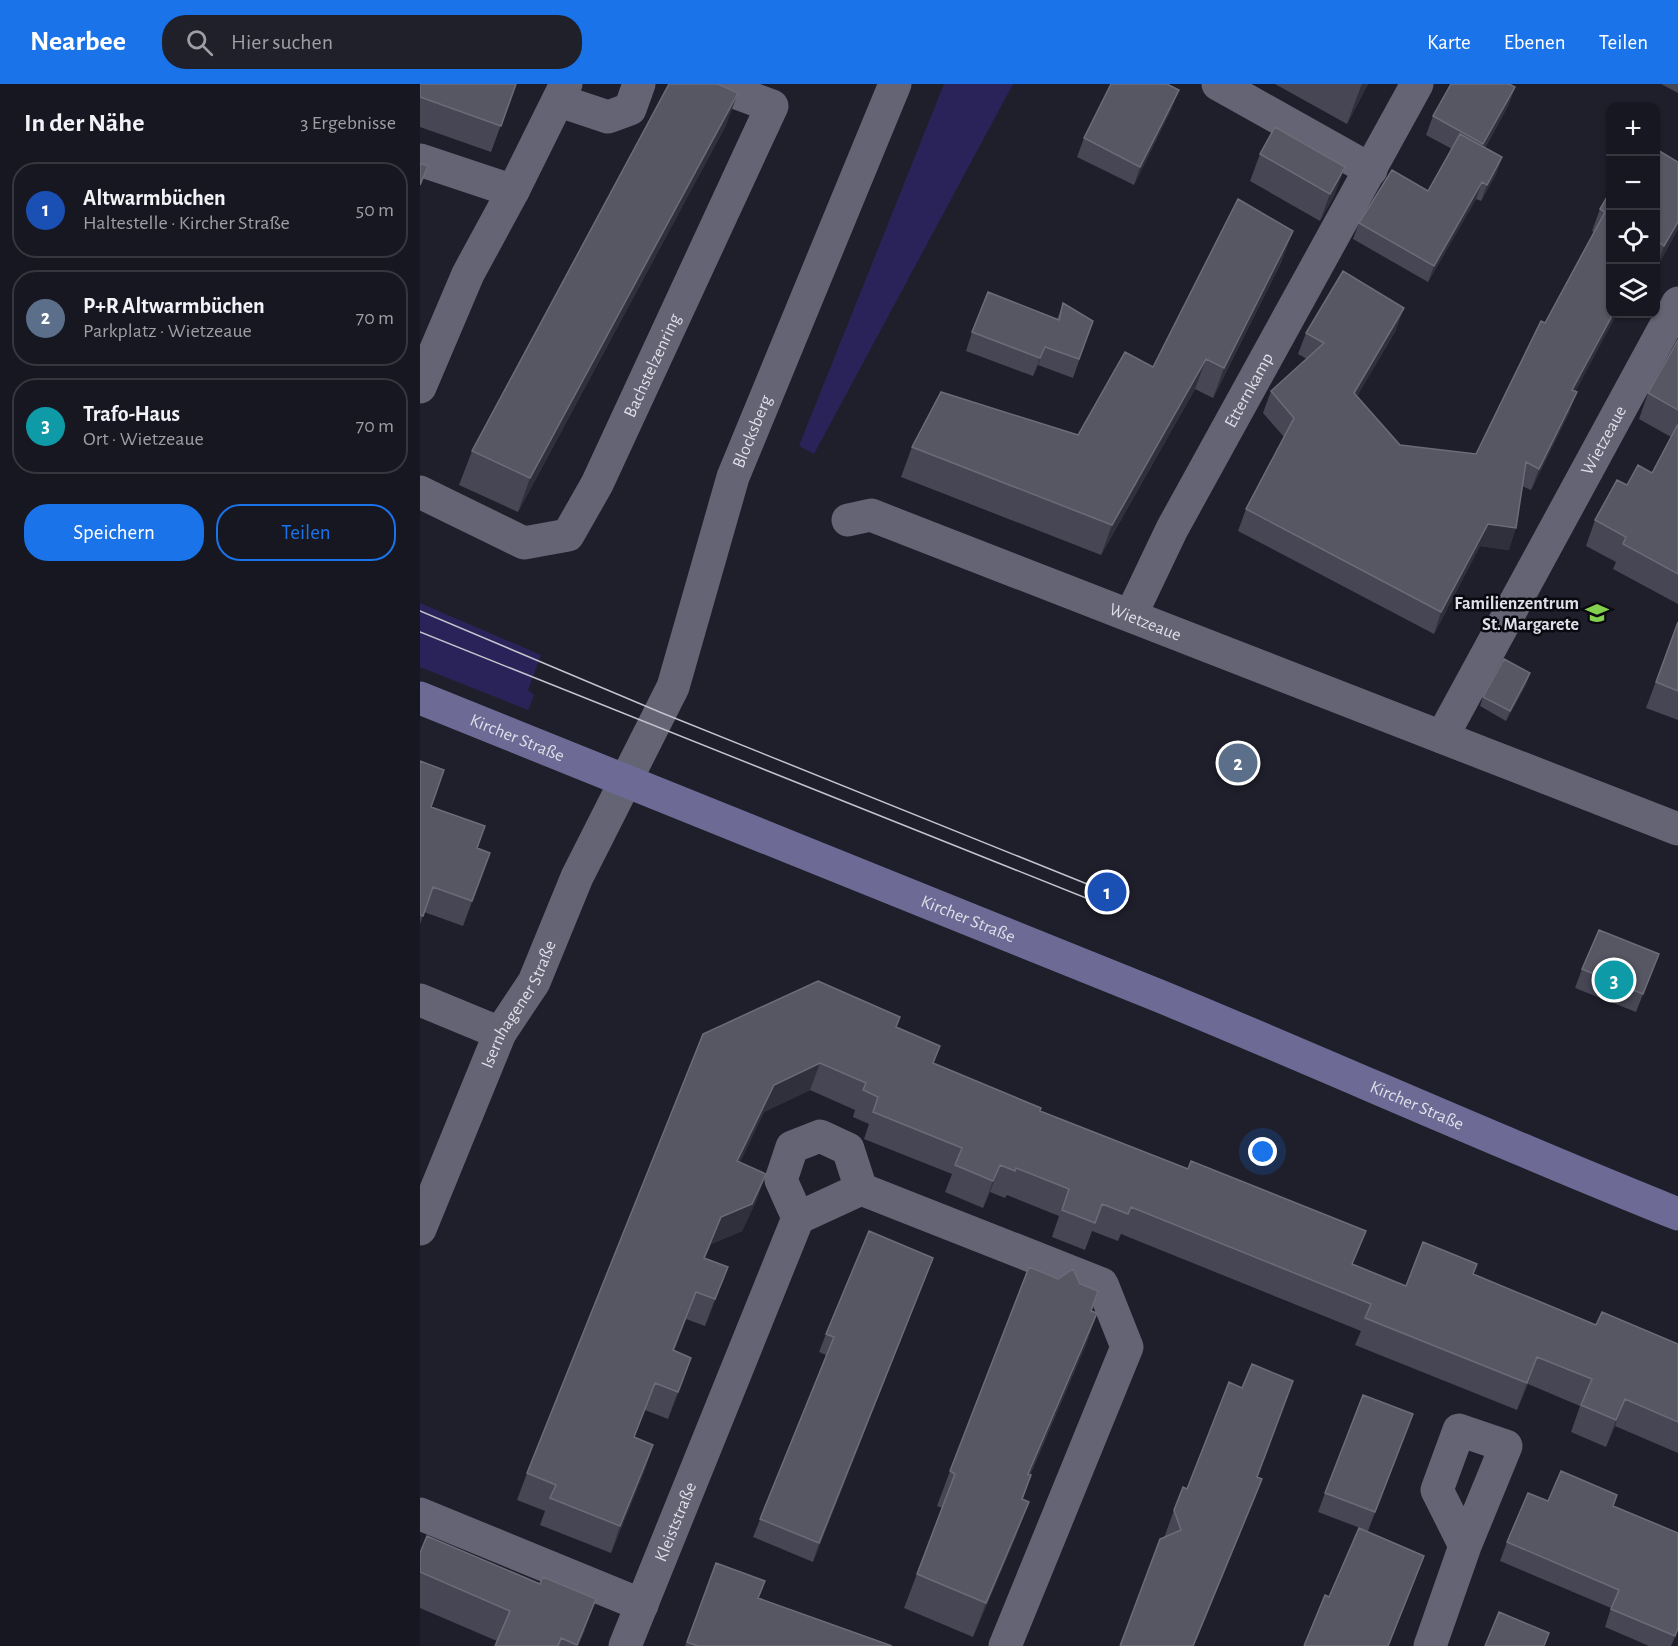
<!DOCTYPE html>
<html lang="de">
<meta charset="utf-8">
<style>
body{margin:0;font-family:"Alegreya Sans",sans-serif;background:#20202a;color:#f1f3f6}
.controls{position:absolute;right:18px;top:18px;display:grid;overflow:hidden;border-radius:12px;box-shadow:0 2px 4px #0004}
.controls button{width:54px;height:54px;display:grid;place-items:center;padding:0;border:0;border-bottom:2px solid #36363f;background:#171721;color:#f1f3f6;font:30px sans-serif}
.you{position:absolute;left:843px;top:1068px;width:21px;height:21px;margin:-15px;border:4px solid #fff;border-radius:50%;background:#1a73e8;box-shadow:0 0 0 9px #1a73e833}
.badge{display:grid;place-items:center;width:39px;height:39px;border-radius:50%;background:#1a73e8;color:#fff;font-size:20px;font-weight:700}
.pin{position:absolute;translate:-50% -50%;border:3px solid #fff;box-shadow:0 2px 6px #0006}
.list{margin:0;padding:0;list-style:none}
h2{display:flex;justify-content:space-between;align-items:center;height:78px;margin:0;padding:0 24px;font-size:26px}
h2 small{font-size:20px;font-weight:400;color:#9e9fa5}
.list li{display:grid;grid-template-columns:39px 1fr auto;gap:18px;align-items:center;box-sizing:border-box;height:96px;margin:0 12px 12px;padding:0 12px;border:2px solid #36363f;border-radius:24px}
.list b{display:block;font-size:22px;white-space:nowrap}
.list p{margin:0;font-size:20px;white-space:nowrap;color:#9e9fa5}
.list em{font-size:20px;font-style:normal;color:#9e9fa5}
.actions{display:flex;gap:12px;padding:18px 24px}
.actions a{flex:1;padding:14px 0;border:2px solid #1a73e8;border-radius:24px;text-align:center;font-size:21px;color:#1a73e8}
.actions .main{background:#1a73e8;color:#fff}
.icon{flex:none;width:33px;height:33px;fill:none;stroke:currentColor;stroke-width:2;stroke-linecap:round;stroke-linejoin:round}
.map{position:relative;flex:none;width:1258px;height:1562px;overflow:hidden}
header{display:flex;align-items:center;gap:36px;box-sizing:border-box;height:84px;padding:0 30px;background:#1a73e8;color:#fff}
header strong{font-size:28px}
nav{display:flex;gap:33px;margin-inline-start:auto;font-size:21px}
.search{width:420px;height:54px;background:#20202a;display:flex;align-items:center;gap:15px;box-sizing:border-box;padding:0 21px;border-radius:24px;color:#9e9fa5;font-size:22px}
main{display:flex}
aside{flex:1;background:#171721}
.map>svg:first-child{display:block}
.green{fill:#2a235a}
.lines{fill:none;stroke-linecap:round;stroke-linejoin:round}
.minor{stroke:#646474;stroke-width:33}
.secondary{stroke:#6d6b95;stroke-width:33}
.tram{stroke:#c2c3cc;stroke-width:1.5}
.wall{fill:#464654}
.shaded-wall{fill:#30303d}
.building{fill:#575764;stroke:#6c6c79;stroke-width:1.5}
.labels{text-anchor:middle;stroke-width:5;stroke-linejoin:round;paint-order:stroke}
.street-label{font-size:18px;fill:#dedfe8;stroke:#09090f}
.poi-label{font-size:18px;font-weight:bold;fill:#dedfe8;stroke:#09090f;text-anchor:end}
</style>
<header>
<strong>Nearbee</strong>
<div class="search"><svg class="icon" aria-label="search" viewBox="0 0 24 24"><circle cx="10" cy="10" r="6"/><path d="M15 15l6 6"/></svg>Hier suchen</div>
<nav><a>Karte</a><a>Ebenen</a><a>Teilen</a></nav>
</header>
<main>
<aside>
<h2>In der Nähe<small>3 Ergebnisse</small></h2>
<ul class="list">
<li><span class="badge" style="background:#1a4fb4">1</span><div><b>Altwarmbüchen</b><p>Haltestelle · Kircher Straße</p></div><em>50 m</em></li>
<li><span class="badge" style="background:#5c6f8a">2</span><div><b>P+R Altwarmbüchen</b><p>Parkplatz · Wietzeaue</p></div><em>70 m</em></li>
<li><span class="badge" style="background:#0f9aa8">3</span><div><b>Trafo-Haus</b><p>Ort · Wietzeaue</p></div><em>70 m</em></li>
</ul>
<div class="actions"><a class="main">Speichern</a><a>Teilen</a></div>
</aside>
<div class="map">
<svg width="1258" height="1562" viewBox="0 0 1258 1562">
<rect width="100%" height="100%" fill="#1f1f2c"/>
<path class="green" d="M524,0H593L394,370L379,362Z
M0,519L121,571L108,606L114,611L108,626L0,583Z"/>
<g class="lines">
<g class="minor">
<path d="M798,0L951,86"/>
<path d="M140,17L188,33L210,25L219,0"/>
<path d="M0,76L93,107"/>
<path d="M0,303L48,190L93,107L146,0"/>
<path id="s1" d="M0,408L104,459L148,451L177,400L352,22L293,0"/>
<path id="s2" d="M428,436L451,431L1258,745"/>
<path id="s3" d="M711,531L752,445L997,0"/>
<path id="s4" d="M1022,653L1258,219"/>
<path d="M0,916L80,949"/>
<path d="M378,1134L361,1096L372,1063L400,1052L428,1065L441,1105"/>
<path id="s5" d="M0,1145L80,949L114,898L157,793L253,603L313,393L475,0"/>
<path d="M0,1430L222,1521"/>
<path id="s6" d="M205,1562L378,1134L441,1105L682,1200L707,1263L585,1562"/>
<path d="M1010,1562L1045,1462L1086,1362L1039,1346L1017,1406L1045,1462"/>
</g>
<path class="secondary" id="s7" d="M0,614C247,715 495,812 742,913C914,984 1085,1061 1258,1130"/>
<path class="tram" d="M0,527L242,629L687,808
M0,548L681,820"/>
</g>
<path class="wall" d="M0,0H96L71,68L0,43Z
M855,0H948L927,40Z
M1241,0H1258V9Z
M1095,3L1088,22L1065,64L1082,73L1076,90L1061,117L1056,115L1008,198L933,155L939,139L1008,107L1032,65L1006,51L1013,32Z
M318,9L305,43L98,428L39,401L52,367Z
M752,24L714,101L657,73L664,54Z
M1236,65L1258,78V145L1237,183L1236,182Z
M840,70L915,110L900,137L830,97Z
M1191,106L1155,307L1149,329L1111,406L1102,402L1089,466L1060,462L1014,550L818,447L826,425L864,353L843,329L851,307L887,275L878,270L886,249L976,246L937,312L980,361L1056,370L1174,148L1172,147L1180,125Z
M862,177L793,314L775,305L681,471L481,393L492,363L658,351L733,283Z
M643,219L673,237L653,294L618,281L613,292L546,267L552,248L637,236Z
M1258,256V520L1193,485L1196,478L1166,462L1175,436L1207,401L1232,389L1251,353L1219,335L1228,309Z
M1258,538V636L1226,624Z
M1107,599L1086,637L1060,622L1063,613Z
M0,677L11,723L57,764L70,769L43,842L4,828L0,840Z
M1239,870L1216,928L1155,904L1162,885Z
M477,943L514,980L620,1027L933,1181L986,1202L1053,1190L1176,1241L1258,1260V1369L1195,1342L1186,1363L1151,1348L1160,1322L1108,1300L1097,1326L935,1261L941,1247L701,1150L698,1157L672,1147L665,1166L632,1153L639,1132L587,1111L585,1114L570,1108L563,1124L525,1108L532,1090L444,1055L449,1040L433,1033L435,1026L390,1006L344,1028L320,1078L346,1090L336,1117L322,1147L291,1160L285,1174L308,1183L285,1242L266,1235L254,1267L271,1274L248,1335L225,1326L214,1354L233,1361L224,1388L191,1469L120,1441L125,1427L97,1416L107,1389L283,950Z
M513,1174L393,1478L333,1453L406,1271L399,1268L406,1250Z
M638,1195L660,1200L678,1207L671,1227L677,1229L665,1263L610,1391H611L603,1415L596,1452L553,1553L484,1524L522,1424L517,1422L530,1387Z
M986,1348L948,1447L898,1428L905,1409Z
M838,1393L842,1395L832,1422L744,1454L754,1426L767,1405Z
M1197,1411L1193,1422L1258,1449V1546L1251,1562H1229L1185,1543L1191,1524L1080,1477L1087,1458L1128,1417Z
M0,1469L165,1546L158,1562H75L77,1557L0,1524Z
M296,1479L338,1514L472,1562H265Z"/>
<path class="shaded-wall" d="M942,0H948L927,40L941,2Z
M1095,3L1088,22L1056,79L1063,60Z
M759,6L752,24L714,101L720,83Z
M318,9L305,43L98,428L110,394Z
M1082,73L1076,90L1061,117L1067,101Z
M925,83L915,110L900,137L910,110Z
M1062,98L1056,115L1008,198L1014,182Z
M1258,138V145L1237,183L1244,162Z
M873,147L862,177L793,314L804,284Z
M984,224L976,246L926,331L934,309Z
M1193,230H1197L1145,327L1152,306Z
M625,263L618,281L613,292L620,274Z
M786,275L775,305L681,471L692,441Z
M1157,308L1149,329L1111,406L1119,385Z
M1068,440L1096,444L1089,466L1060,462L1014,550L1021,528Z
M1110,589L1107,599L1086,637L1090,627Z
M400,979L390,1006L344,1028L308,1104L317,1077L354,1001Z
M580,1081L570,1108L563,1124L573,1097Z
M346,1090L336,1117L322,1147L291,1160L274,1201L301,1133Z
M513,1174L506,1192L393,1478L399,1459Z
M308,1183L298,1210L285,1242L295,1215Z
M276,1208L266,1235L243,1294L253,1266Z
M677,1229L665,1263L595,1424L608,1390Z
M1117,1273L1108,1300L1097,1326L1107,1299Z
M271,1274L262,1301L248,1335L258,1308Z
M1205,1315L1195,1342L1186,1363L1196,1336Z
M233,1361L224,1388L191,1469L200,1442Z
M842,1395L832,1422L774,1562H773Z
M609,1418L596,1452L553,1553L566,1519Z
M1004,1472L969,1562H968Z
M176,1515L165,1546L158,1562H156Z"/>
<path class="building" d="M0,0H96L81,42L0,13Z
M249,0H298L318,9L110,394L52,367Z
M691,0H747L759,6L720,83L664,54Z
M1031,0H1089L1095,3L1063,60L1013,32Z
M855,43L925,83L910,110L840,70Z
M1040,50L1082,73L1067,101L1062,98L1014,182L939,139L972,86L1008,107Z
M1236,65L1258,78V138L1244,162L1236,156Z
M0,79L8,82L0,101Z
M1191,106V230H1193L1152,306L1157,308L1119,385L1106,378L1096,444L1068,440L1021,528L826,425L874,334L851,307L904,259L886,249L923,187L984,224L934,309L980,361L1056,370L1121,237L1125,239L1185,128L1180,125Z
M818,115L873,147L804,284L786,275L692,441L492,363L521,308L658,351L705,268L733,283Z
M568,208L639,236L643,219L673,237L659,275L625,263L620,274L552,248Z
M1258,256V326L1228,309Z
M1258,340V490L1203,460L1206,453L1175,436L1197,396L1207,401L1218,381L1232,389Z
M1258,538V607L1236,598Z
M1084,575L1110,589L1090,627L1063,613Z
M0,677L24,686L11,723L65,742L57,764L70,769L52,817L13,803L3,832L0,831Z
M1179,846L1239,870L1223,910L1162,885Z
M398,897L480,933L476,943L520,962L513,979L621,1024L620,1027L768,1085L771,1077L946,1147L932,1180L986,1202L1003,1158L1057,1180L1053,1190L1176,1241L1182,1228L1258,1260V1338L1205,1315L1196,1336L1161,1321L1172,1295L1117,1273L1107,1299L945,1234L951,1220L711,1123L708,1130L682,1120L675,1139L642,1126L649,1105L596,1084L595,1087L580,1081L573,1097L535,1081L542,1064L453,1028L458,1013L443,1006L446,999L400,979L354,1001L317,1077L346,1090L332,1120L301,1133L284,1174L308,1183L295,1215L276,1208L253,1266L271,1274L258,1308L235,1299L214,1353L233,1361L200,1442L130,1414L136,1401L107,1389L283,950Z
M449,1147L513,1174L399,1459L340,1435L414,1253L406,1250Z
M609,1183L638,1195L653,1185L660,1200L678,1207L671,1227L677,1229L608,1390L611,1391L602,1415L609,1418L566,1519L497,1490L535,1390L530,1387Z
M832,1280L873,1297L837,1393L842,1395L773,1562H700L740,1455L761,1446L754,1426L763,1403L767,1405L809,1298L822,1304Z
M943,1311L993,1330L955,1428L905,1409Z
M1141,1387L1197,1411L1193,1422L1258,1449V1544L1255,1552L1191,1525L1199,1506L1087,1458L1108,1409L1128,1417Z
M939,1444L1004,1472L968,1562H884L905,1511L909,1513Z
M7,1452L120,1500L123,1493L176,1515L157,1561L141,1554L138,1562H75L90,1527L0,1488V1469Z
M296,1479L345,1497L338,1514L472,1562H278L267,1558Z
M1079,1528L1129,1549L1124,1562H1065Z"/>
<defs>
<g id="school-bare" transform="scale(1.8)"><path d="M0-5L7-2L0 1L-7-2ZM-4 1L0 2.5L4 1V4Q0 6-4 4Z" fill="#83d04f" stroke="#09090f" stroke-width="2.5" paint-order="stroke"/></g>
</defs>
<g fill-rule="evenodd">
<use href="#school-bare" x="1177" y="529"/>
</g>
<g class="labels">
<g class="street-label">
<text dy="6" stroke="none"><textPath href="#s1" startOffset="350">Bachstelzenring</textPath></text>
<text dy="6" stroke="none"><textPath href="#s3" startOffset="254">Etternkamp</textPath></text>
<text dy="6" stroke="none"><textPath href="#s5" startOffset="867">Blocksberg</textPath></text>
<text dy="6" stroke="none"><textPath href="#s4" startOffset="338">Wietzeaue</textPath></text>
<text dy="6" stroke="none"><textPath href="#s2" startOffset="318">Wietzeaue</textPath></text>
<text dy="6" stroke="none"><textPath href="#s7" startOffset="105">Kircher Straße</textPath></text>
<text dy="6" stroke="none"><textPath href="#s7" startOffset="591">Kircher Straße</textPath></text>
<text dy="6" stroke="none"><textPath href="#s5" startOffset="246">Isernhagener Straße</textPath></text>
<text dy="6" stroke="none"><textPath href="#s7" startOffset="1077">Kircher Straße</textPath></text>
<text dy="6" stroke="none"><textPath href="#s6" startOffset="134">Kleiststraße</textPath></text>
</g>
<g class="poi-label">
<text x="1159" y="525">Familienzentrum<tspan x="1159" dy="21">St. Margarete</tspan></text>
</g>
</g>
</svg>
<div class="controls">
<button>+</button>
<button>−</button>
<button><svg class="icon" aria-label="locate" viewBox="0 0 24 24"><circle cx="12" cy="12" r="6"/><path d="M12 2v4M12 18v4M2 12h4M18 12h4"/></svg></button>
<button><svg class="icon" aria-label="layers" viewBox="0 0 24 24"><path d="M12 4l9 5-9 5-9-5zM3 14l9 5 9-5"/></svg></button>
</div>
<div class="you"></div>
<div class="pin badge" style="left:687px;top:808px;background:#1a4fb4">1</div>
<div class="pin badge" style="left:818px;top:679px;background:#5c6f8a">2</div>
<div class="pin badge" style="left:1194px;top:896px;background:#0f9aa8">3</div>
</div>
</main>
